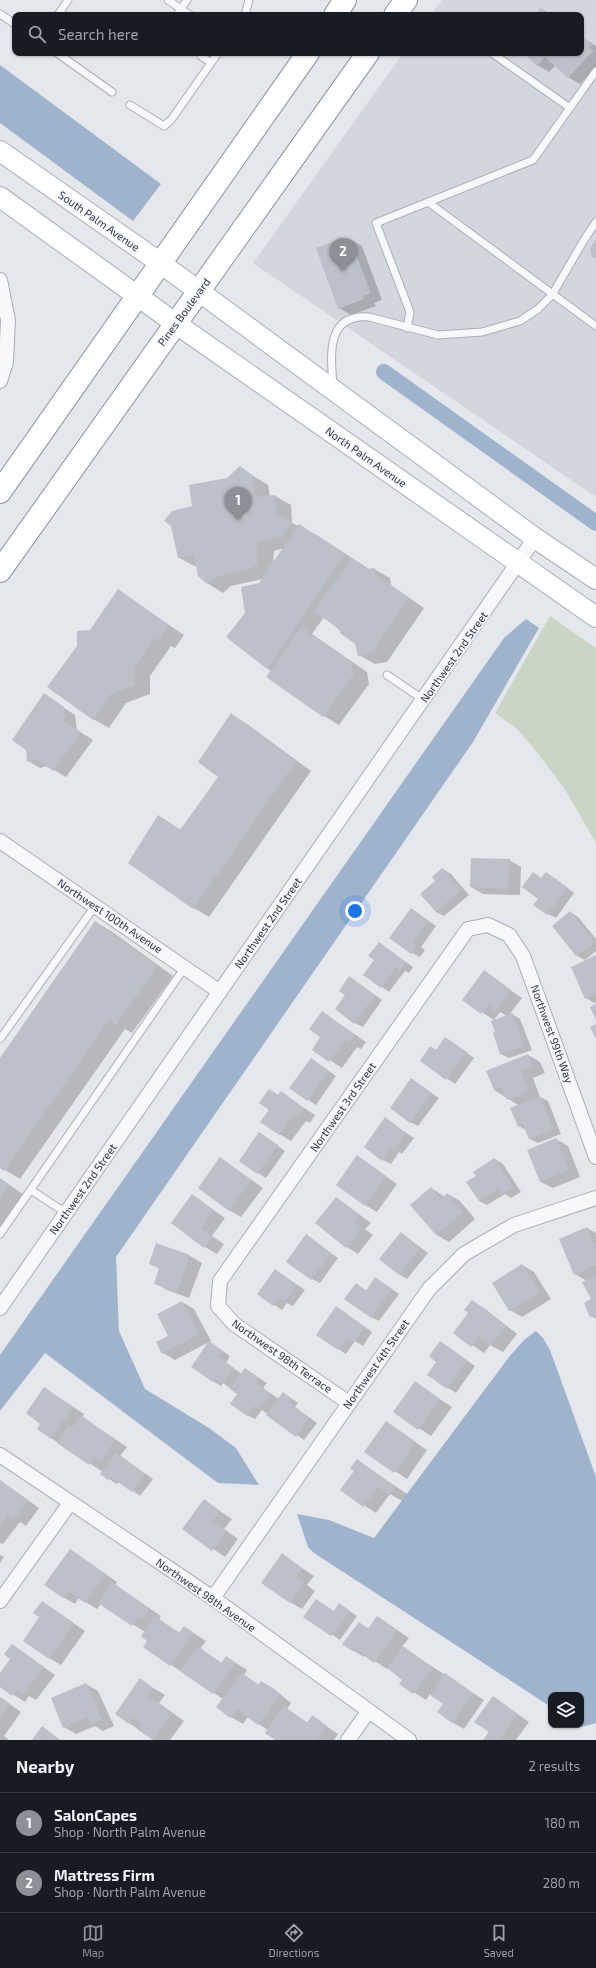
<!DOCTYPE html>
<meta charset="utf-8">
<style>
body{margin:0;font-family:"Exo 2",sans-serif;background:#242831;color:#f1f3f6}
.controls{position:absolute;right:12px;bottom:12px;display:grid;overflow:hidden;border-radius:8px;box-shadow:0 1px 3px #0004}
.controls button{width:36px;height:36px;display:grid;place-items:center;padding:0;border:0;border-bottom:1px solid #363941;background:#171b24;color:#f1f3f6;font:20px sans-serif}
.you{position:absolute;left:355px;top:911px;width:14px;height:14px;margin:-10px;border:3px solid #fff;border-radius:50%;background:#1a73e8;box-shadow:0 0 0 6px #1a73e833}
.badge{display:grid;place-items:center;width:26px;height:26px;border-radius:50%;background:#8c9099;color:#fff;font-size:13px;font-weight:700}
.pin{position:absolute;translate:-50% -33px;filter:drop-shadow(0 1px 2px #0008)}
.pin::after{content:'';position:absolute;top:21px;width:14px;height:12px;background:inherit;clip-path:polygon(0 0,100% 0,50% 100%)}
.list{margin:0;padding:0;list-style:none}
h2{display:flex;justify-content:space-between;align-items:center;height:52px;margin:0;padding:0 16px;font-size:17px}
h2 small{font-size:13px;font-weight:400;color:#9ea1a6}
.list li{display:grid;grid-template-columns:26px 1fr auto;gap:12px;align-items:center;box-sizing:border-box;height:60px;padding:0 16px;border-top:1px solid #363941}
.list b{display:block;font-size:15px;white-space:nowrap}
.list p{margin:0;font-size:13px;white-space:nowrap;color:#9ea1a6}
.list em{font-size:13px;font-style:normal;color:#9ea1a6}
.icon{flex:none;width:22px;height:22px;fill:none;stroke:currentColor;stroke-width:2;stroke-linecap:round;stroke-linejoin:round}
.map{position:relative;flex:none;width:596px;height:1740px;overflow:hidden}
.search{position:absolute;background:#171b24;box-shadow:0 1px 3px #0004;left:12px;right:12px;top:12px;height:44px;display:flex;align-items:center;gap:10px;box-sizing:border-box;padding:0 14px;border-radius:8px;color:#9ea1a6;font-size:15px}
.sheet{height:172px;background:#171b24}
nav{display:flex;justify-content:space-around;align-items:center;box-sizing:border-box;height:56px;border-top:1px solid #363941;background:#171b24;font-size:11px;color:#9ea1a6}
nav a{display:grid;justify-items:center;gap:2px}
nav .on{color:#8c9099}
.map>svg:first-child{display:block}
.built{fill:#d2d6de}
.green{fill:#c9d6c5}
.water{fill:#9fb4cc}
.shadow{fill:#0003;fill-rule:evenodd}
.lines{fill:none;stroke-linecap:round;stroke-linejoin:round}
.canal{stroke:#9fb4cc;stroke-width:16}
.building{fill:#bbc0ca}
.service-casing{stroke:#a9aeb7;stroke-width:9}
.minor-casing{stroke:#a9aeb7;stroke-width:16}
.secondary-casing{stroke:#a9aeb7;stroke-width:22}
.trunk-casing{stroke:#8b94a3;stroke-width:24}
.service{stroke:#f7f8fa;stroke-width:7}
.minor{stroke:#f7f8fa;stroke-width:14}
.secondary{stroke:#fff;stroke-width:20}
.trunk{stroke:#fff;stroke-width:22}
.labels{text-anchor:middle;stroke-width:4;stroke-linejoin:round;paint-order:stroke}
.street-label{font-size:11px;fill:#2b3445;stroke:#f4f6f9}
</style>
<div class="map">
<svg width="596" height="1740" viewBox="0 0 596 1740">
<rect width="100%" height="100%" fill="#e4e7ec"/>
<path class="built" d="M442,0H596V497L253,263L403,53H581V15H431Z"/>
<path class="green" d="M550,616L596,648V843L564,788L533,747L516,728L495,713Z"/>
<path class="water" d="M0,65L161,184L133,221L0,123Z
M526,619L539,628L473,742L116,1257L119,1331L145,1389L209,1428L236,1448L259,1485L218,1483L45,1353L0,1411V1355L504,638Z
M536,1331L543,1338L550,1350L596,1477V1723L582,1727L579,1725H581V1695H551V1707L314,1553L308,1547L297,1514L329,1520L374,1538L509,1357L524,1340Z"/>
<path class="shadow" d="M542,9L552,15H536Z
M585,39L596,46V67L580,84L568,77L556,65L549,72L537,65L525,53H581V41Z
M350,239L362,246L382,300L374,303L376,306L351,315L339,308L334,242L337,244Z
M240,468L268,485L270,497L275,496L291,505L292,523L315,534L369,569H374L390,578L391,585L424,608L387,662L375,664L359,655L356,644L324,617L312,634L367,672L369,684L339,725L324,716L267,668L246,613L263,579L231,586L223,593L207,583L197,566H194L178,557L193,507ZM284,548L273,564L274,551Z
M118,591L184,635L175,648L171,646L150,676V694L126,703L109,728L93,719L90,631Z
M44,695L75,715L77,730L93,740L66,777L47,766L40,768L28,761Z
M232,715L247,724L311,771L209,917L194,908L159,816L181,830L220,777Z
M509,860L521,867L520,895L483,894L471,887Z
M443,869L451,874L469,895L444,916L436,912L421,894L436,881Z
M554,878L574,893L556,918L548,914L539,898L542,879Z
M411,909L436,926L421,947L425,950L420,957L412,953Z
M570,912L578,917L596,939V951L585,960L577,956L553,926Z
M95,922L111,931L173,976L132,1033L125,1029L20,1179L0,1167V1060Z
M379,943L413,967L409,973L405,971L389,992L365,975L376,960Z
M596,956V1002L594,1003L586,998Z
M484,972L522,998L509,1015L512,1014L520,1019L532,1050L509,1058L501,1054L494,1034L507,1016L500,1012L494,1020L463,1000Z
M350,978L382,1000L363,1027L355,1023L346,995Z
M322,1012L366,1042L361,1049L357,1047L342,1068L313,1049L322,1037Z
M453,1043L474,1058L455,1084L421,1061Z
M528,1055L540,1062L545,1073L533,1078L540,1097L548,1101L561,1134L538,1143L530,1139L527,1131L519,1126L518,1105L494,1090Z
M319,1064L336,1076L316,1105L291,1088Z
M412,1080L439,1098L418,1126L410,1122Z
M270,1090L279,1096L281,1093L315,1115L310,1123L306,1121L291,1141L279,1134L270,1110Z
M385,1119L414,1138L402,1154L399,1152L391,1164L383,1160Z
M260,1133L285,1151L266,1178L258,1173Z
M556,1139L568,1146L580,1177L553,1188L541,1182Z
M358,1157L397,1184L377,1212L365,1205Z
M220,1158L263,1188L241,1217L229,1210Z
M495,1159L503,1164L521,1192L511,1198L505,1194L487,1205L479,1201L477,1176Z
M0,1178L24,1195L0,1231Z
M431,1188L445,1197L448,1194L460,1201L475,1219L449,1242L437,1235L411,1205Z
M192,1195L225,1218L212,1236L224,1244L217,1254L205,1247Z
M337,1198L371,1223L365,1229L373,1235L358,1254L347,1247Z
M587,1228L596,1233V1319L591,1316L592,1300L587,1281L575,1274Z
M401,1233L428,1253L407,1279L399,1274Z
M306,1236L338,1258L320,1283L312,1279Z
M157,1244L190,1256L202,1263L189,1298L167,1290L155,1283L160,1269L150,1263Z
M522,1265L534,1272L551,1299L522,1317L510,1310Z
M275,1270L305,1290L293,1306L287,1303L282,1310L258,1294Z
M383,1283L399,1294L379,1321L371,1317L356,1284L367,1291Z
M472,1301L484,1308L517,1334L503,1352L490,1345L484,1353L454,1333L470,1313Z
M182,1302L194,1309L211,1341L175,1360L163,1353L157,1342L169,1336Z
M344,1312L372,1332L363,1346L355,1341L346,1354L338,1349Z
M440,1342L475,1366L456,1393L448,1388Z
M217,1347L230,1356L226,1363L242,1374L245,1369L253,1374L267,1383L263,1388L279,1399L283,1394L291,1398L298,1403L295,1407L317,1423L304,1440L262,1410L255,1419L247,1415L238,1394L223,1383L221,1386L213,1381Z
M415,1383L452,1407L431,1436L394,1412Z
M44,1388L84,1414L82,1417L127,1447L120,1456L153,1479L140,1496L119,1481L117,1484L101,1474L103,1472L51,1438L42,1423Z
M386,1423L427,1450L407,1479L366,1452Z
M357,1460L407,1494L402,1501L390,1494L376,1513L341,1490L355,1471Z
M0,1480L39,1508L26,1526L20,1522L3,1544L0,1543Z
M204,1501L232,1519L224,1529L238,1539L225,1557L184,1529Z
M70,1550L117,1582L115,1585L161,1616L159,1620L180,1633L184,1627L206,1641L200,1649L222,1663L226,1657L247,1670L244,1675L259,1685L262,1682L274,1689L291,1703L287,1709L308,1723L313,1717L338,1734L334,1740H277L268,1730L248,1717L243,1724L231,1717L217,1707L223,1699L144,1647L149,1640L145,1632L101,1604L97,1609L79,1598L75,1604L63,1597Z
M0,1555L4,1557L0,1563Z
M282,1555L314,1576L307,1585L315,1591L302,1609L290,1602Z
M42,1602L85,1631L61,1665L49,1658L41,1617Z
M340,1605L357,1616L340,1640L305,1616L334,1612Z
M378,1617L409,1638L402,1647L484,1700L464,1729L452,1722L445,1704L430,1694L426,1700L401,1684L404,1679L388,1667L387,1669L365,1655L364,1657L352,1650L359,1623L369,1629Z
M12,1645L55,1675L36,1700L29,1696L25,1702L0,1686V1674L12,1658Z
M140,1680L165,1695L159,1703L184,1721L170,1740H154L129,1723Z
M86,1684L98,1691L114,1726L103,1731L95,1726L76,1734L64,1727Z
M0,1697L21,1712L4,1736L9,1740H0Z
M505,1705L529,1722L516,1740H484Z"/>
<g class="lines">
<path class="canal" d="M384,372L596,523"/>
</g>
<path class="building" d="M541,8L549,15H534Z
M585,38L592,45L589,47L593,51L568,78L545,57L537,66L523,53H581V42Z
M350,238L371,293L363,296L364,299L338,309L316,248L334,241L335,244Z
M596,240V259L592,257L590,248Z
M240,466L252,475L256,497L275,495L277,513L292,523L282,536L258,542L257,565L246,570L215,577L207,584L198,576L194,555L178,558L171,526L164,521L172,511L192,506L189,485L227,478Z
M299,524L345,554L267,669L226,637L245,613L241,587L259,583Z
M352,558L366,569L375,568L376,575L409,598L371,653L358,656L355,644L340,633L339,629L314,611Z
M118,589L169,625L159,640L155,638L134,667L135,685L111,694L93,720L47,687L77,646V631L90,630Z
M301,627L351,662L354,674L323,717L266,677Z
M44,693L64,707L65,722L81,732L53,771L36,759L27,762L26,750L12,740Z
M231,713L296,761L193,909L128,863L158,815L180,830L218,777L198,762Z
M471,858L510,859L508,889L470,887Z
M442,868L461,890L436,912L420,894L435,881L432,877Z
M533,872L541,878L546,872L567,887L547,915L533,905L538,899L522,887Z
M411,908L429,921L413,942L417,945L411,954L389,938Z
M570,911L595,942L576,956L552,926Z
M95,921L157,966L116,1025L109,1020L4,1171L0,1168V1058Z
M379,942L406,962L400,970L396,967L381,988L363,975L374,960L368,956Z
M596,955V994L585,999L571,967Z
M484,970L511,990L496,1011L488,1005L481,1014L462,1000Z
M349,976L375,995L354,1024L335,1009L345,995L339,991Z
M596,1004V1020L590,1007Z
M322,1011L355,1035L349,1043L345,1040L329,1062L312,1050L320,1037L309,1029Z
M512,1013L524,1046L500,1054L493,1033L495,1032L491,1021Z
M596,1024V1039L590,1027Z
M445,1037L467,1052L446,1080L420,1061L430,1046L436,1050Z
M528,1054L533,1066L521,1071L529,1091L507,1100L501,1087L494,1090L486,1071Z
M311,1058L329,1071L307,1101L289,1088Z
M411,1078L432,1093L410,1123L390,1108Z
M269,1089L278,1095L281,1091L304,1108L297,1117L294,1114L279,1135L260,1122L269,1110L259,1103Z
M540,1096L553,1129L529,1139L523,1125L518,1127L510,1108Z
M385,1117L406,1133L394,1150L391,1148L382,1161L364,1147Z
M259,1132L278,1145L257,1174L239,1161Z
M556,1138L569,1170L540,1182L527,1150Z
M357,1155L386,1176L365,1206L336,1185Z
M220,1157L251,1180L229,1211L198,1188Z
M494,1158L513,1187L502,1194L499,1188L479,1201L466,1182L476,1176L473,1172Z
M0,1179L9,1185L0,1199Z
M431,1187L441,1199L447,1193L463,1212L436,1235L410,1205Z
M192,1194L214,1210L201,1228L213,1237L204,1248L171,1223Z
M336,1197L359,1215L354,1222L362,1228L346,1248L315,1223Z
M587,1227L596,1248V1265L574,1275L559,1239Z
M401,1232L420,1248L399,1275L379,1259Z
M306,1234L331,1253L311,1280L286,1262Z
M156,1243L190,1255L177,1292L154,1284L159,1268L149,1264Z
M522,1264L540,1292L509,1311L492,1283Z
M275,1269L297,1285L285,1302L279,1298L273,1306L257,1294Z
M596,1275V1314L590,1317L584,1303L591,1299L582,1282Z
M375,1277L392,1289L371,1318L344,1299L356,1283L366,1291Z
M472,1300L506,1326L490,1346L479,1337L471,1347L453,1333L468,1313L464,1310Z
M182,1301L199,1334L162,1354L156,1342L168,1336L157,1314Z
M336,1306L365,1327L354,1342L347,1337L338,1350L316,1335Z
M209,1341L223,1351L219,1357L234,1368L223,1384L215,1379L213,1382L191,1367Z
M440,1341L467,1360L447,1389L427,1375L436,1362L429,1356Z
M245,1368L259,1378L256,1383L271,1394L260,1410L254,1406L247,1416L230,1404L237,1394L230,1389Z
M415,1381L440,1399L418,1430L393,1412Z
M44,1387L73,1407L51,1439L37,1429L40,1424L26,1413Z
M283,1392L291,1398L288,1402L309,1418L296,1437L266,1415Z
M81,1415L115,1440L101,1461L95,1457L89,1465L57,1443L69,1425L72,1427Z
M386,1421L416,1442L394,1473L364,1452Z
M116,1452L145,1474L132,1492L111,1477L108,1480L100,1474Z
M357,1459L395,1487L389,1495L378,1487L363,1507L340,1490L354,1471L350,1468Z
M0,1480L28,1501L13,1520L8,1515L0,1526Z
M204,1499L220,1511L213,1521L226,1531L212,1551L182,1529Z
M70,1549L106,1574L85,1603L68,1591L63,1598L44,1585Z
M282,1553L302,1568L296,1578L304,1583L290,1603L261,1583Z
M112,1582L150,1609L143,1619L138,1617L132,1626L98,1603Z
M316,1599L334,1611L339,1603L350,1611L331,1636L303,1617Z
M42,1601L74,1623L49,1659L23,1641L39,1617L33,1613Z
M155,1616L179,1633L184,1626L194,1633L170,1666L143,1647L147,1641L141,1636Z
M377,1616L397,1630L374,1663L354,1648L352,1651L342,1644L359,1622L368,1629Z
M12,1644L44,1667L24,1694L17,1689L12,1696L0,1687V1673L10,1659L4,1654Z
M198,1646L221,1663L226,1656L236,1663L213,1694L180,1671Z
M403,1646L433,1668L413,1694L399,1684L402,1680L387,1668Z
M242,1673L258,1685L261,1681L280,1695L258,1725L237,1709L230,1718L216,1707Z
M445,1673L473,1693L452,1723L437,1712L443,1704L430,1695Z
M140,1678L153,1688L148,1696L172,1713L153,1740L138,1730L142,1724L133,1718L129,1724L115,1714Z
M86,1683L102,1719L91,1725L87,1717L63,1728L51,1698Z
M493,1696L518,1714L499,1740H483L489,1732L474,1722Z
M0,1697L10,1704L0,1718Z
M284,1706L307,1723L312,1715L327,1726L317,1740H275L265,1733Z
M42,1726L60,1740H32Z"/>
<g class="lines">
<g class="service-casing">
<path id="service" d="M168,0L190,15
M0,14L15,24
M58,15L68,0
M177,15L187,0
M245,15L249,0
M57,53L112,92
M492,53L570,108
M201,56L211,63
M130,105L164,126L171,120L218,53
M428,202L596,326
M407,328L410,312L376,223L533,160L596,71
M333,386C331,356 325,314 369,317L438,335L482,332L520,321L538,309L552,295L584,240L596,222
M387,675L424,700
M0,1039L95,906
M31,1190L66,1213
M0,1234L185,967"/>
</g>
<g class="minor-casing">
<path id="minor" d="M0,280L8,320L6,362L0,381
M0,841L220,992
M0,1308L535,538
M349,1403L234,1324L218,1306L220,1281L468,929L488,925L509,935L523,956L596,1157
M0,1455L213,1598L409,1740
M213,1598L429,1289L464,1254L514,1225L596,1198
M0,1601L70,1503
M348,1740L368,1712"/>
</g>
<g class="secondary-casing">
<path id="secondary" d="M0,151L159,262L535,538L596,579
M0,197L175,323L596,617"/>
</g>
<g class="trunk-casing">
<path id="trunk" d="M335,15L345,0
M395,15L406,0
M0,492L308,53
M0,571L368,53"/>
</g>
<use href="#service" class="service"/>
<use href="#minor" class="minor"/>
<use href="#secondary" class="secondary"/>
<use href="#trunk" class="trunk"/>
</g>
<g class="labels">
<g class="street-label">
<text transform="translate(99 221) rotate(35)" y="4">South Palm Avenue</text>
<text transform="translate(184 312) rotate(-54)" y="4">Pines Boulevard</text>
<text transform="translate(366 457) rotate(35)" y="4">North Palm Avenue</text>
<text transform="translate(454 657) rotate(-55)" y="4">Northwest 2nd Street</text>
<text transform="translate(110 916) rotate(34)" y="4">Northwest 100th Avenue</text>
<text transform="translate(268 923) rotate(-55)" y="4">Northwest 2nd Street</text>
<text transform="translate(552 1034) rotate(70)" y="4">Northwest 99th Way</text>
<text transform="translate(343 1107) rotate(-55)" y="4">Northwest 3rd Street</text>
<text transform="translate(83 1189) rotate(-55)" y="4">Northwest 2nd Street</text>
<text transform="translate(282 1356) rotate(35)" y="4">Northwest 98th Terrace</text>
<text transform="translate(376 1364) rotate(-55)" y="4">Northwest 4th Street</text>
<text transform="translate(206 1595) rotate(35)" y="4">Northwest 98th Avenue</text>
</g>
</g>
</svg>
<div class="controls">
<button><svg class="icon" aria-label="layers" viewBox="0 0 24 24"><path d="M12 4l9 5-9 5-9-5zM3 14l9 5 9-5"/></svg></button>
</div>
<div class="you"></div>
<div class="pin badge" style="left:238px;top:520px">1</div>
<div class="pin badge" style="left:343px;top:271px">2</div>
<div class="search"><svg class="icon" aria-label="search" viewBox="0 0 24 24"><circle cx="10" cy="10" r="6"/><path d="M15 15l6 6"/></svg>Search here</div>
</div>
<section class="sheet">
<h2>Nearby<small>2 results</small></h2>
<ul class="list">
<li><span class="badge">1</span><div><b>SalonCapes</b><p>Shop · North Palm Avenue</p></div><em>180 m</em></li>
<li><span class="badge">2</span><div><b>Mattress Firm</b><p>Shop · North Palm Avenue</p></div><em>280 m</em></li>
</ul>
</section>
<nav>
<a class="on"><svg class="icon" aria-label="map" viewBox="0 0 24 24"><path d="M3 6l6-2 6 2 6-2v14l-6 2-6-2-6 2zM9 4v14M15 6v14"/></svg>Map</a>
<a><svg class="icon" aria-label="directions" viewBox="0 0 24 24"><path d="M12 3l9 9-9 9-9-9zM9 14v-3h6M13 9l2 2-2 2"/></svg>Directions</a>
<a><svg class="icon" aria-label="saved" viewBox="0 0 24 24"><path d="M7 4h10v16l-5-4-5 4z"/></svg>Saved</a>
</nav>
